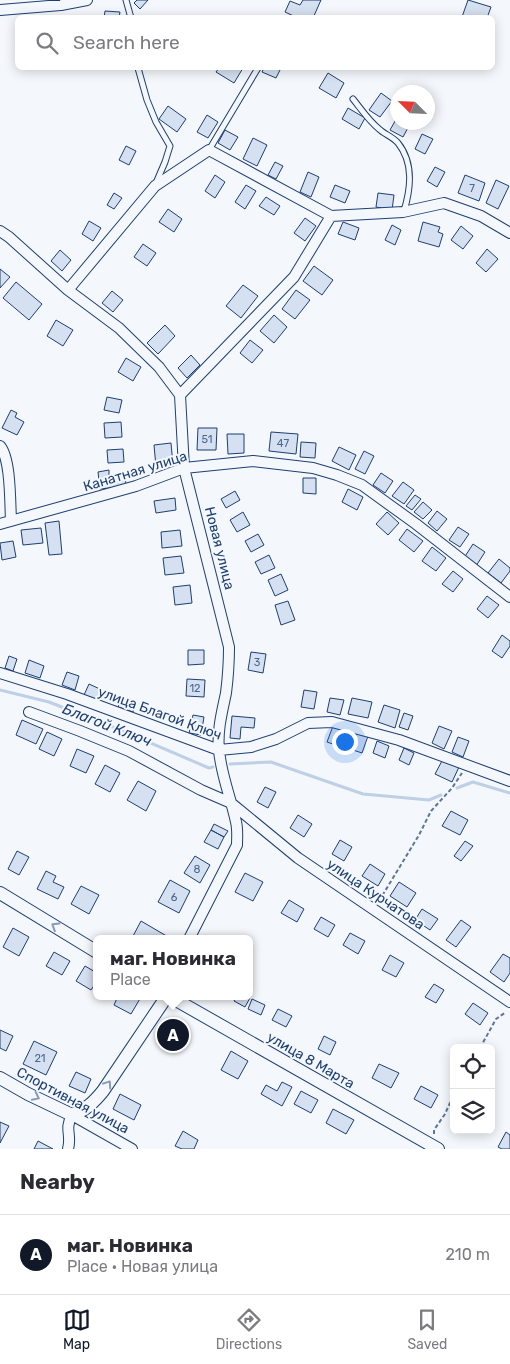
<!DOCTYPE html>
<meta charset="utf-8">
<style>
body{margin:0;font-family:Rubik,sans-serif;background:#f7f7f7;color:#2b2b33}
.controls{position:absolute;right:15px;bottom:15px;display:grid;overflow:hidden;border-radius:8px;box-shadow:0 2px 12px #0003}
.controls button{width:45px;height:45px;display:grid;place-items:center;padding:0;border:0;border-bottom:1px solid #e1e1e2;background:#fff;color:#2b2b33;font:25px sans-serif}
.compass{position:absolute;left:390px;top:85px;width:45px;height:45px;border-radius:50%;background:#fff;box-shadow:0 2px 12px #0003;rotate:294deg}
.you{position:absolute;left:344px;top:741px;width:18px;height:18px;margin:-12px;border:4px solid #fff;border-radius:50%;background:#1a73e8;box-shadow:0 0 0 8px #1a73e833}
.badge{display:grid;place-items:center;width:32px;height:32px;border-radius:50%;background:#111827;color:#fff;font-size:16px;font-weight:700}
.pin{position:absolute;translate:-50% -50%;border:2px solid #fff;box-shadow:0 1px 5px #0006}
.popup{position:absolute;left:93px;top:935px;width:160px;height:65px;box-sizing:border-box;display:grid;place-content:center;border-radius:8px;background:#fff;filter:drop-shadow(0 1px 4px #0005);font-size:16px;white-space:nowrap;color:#7c7c81}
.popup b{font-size:19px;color:#2b2b33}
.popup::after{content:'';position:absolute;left:50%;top:100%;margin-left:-10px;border:10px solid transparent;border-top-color:#fff}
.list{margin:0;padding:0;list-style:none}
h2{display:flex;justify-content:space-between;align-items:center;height:65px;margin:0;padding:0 20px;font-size:21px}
h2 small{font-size:16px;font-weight:400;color:#7c7c81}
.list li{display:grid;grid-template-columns:32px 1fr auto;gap:15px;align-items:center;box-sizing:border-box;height:80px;padding:0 20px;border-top:1px solid #e1e1e2}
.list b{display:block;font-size:19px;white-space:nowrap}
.list p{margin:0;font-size:16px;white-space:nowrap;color:#7c7c81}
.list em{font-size:16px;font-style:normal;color:#7c7c81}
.icon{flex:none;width:28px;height:28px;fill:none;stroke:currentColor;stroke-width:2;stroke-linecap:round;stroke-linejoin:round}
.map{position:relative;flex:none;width:510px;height:1149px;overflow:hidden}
.search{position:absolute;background:#fff;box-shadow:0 2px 12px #0003;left:15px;right:15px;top:15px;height:55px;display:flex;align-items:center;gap:12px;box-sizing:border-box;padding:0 18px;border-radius:8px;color:#7c7c81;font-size:19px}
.sheet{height:145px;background:#fff}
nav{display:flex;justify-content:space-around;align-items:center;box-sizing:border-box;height:70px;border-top:1px solid #e1e1e2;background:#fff;font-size:14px;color:#7c7c81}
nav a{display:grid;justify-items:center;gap:2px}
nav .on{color:#111827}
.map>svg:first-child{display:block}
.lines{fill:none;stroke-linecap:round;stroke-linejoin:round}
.stream{stroke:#bed0e5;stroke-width:3}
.building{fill:#d5e0f0;stroke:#1d3f73}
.service-casing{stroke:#1d3f73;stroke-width:7}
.minor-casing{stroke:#1d3f73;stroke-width:12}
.tertiary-casing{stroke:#1d3f73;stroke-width:14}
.path{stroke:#5e769c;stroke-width:2;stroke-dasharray:4 2.5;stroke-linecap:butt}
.service{stroke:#f4f7fb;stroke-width:5}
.minor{stroke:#f4f7fb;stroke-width:10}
.tertiary{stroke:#f4f7fb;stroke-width:12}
.oneway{stroke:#889bb7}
.labels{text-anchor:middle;stroke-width:4;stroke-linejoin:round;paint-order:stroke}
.number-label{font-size:11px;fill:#4b6792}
.street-label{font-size:14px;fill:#1d3f73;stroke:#f4f7fb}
.water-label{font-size:15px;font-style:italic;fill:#1d3f73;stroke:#f4f7fb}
</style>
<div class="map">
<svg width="510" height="1149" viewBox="0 0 510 1149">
<rect width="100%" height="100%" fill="#f4f7fb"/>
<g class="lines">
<path class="stream" d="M0,690L49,702L118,729L209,768L213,767
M230,764L271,762L363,794L429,800L441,795
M457,788L473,782L510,793"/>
</g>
<path class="building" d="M137,0H148L140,9L134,3Z
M303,0H321L313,18H298L285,12L290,1L300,5Z
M468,0L491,7L487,18L462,17Z
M105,11L120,12L119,18H104Z
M219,68H243L234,83L216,72Z
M264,68H281L276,78L262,72Z
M328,73L344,83L336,98L319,88Z
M381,93L392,101L380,117L369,110Z
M168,106L186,119L177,132L159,119Z
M348,108L365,118L359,129L342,119Z
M207,115L218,122L208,138L197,132Z
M398,116V122H411L403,137L390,130Z
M225,130L238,137L230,150L218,143Z
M422,134L433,139L425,154L415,149Z
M253,138L267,145L257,166L243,159Z
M126,146L136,151L129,165L119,160Z
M275,162L283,166L276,179L268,175Z
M435,167L445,172L437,187L427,181Z
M308,172L319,177L311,197L300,192Z
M215,175L225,182L215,198L205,191Z
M465,175L485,183L479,201L458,193Z
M496,180L509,186L498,209L486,203Z
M246,185L256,191L245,209L235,202Z
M335,185L350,191L345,203L330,197Z
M114,193L122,198L114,209L107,205Z
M378,193L394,195L392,210L376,207Z
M266,197L280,206L274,215L259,206Z
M168,209L182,219L174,232L159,222Z
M305,218L316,226L305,241L294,233Z
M89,221L101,228L93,241L82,234Z
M343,222L359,228L355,240L338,234Z
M423,222L440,227L438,232L443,234L439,247L418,241Z
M392,225L401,230L395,245L385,240Z
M461,226L473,236L463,249L451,240Z
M143,244L156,253L147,266L134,257Z
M487,249L498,259L486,272L476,263Z
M60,250L71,260L62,271L51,261Z
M314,266L333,280L322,295L303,281Z
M0,269L10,277L0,288Z
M16,282L42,304L29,320L3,298Z
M243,285L258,296L241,318L226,306Z
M296,290L310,300L295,319L282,309Z
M112,291L123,300L113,312L102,303Z
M274,315L287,327L274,343L260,331Z
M56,320L73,330L63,346L47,336Z
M165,325L175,336L158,354L147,343Z
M250,340L263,350L252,363L240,353Z
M191,355L200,365L187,378L178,368Z
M126,358L141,367L133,381L118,372Z
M107,397L122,400L119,413L104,410Z
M11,410L17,413L15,417L24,422L17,435L2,428Z
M121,422L122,437L105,438L104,423Z
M198,428H217L216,450H197Z
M271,432L298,434L296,454L269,451Z
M227,434H244V453L228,454Z
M301,442L316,443L315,458L300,457Z
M171,443L173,465L156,467L154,445Z
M339,447L356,455L349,470L332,461Z
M123,449L124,462L108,463L107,450Z
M364,451L374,456L365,474L355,469Z
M109,470V475L125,473L126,486L100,489L98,472Z
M381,473L393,481L385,493L373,485Z
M303,478H316V494L303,493Z
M403,482L414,490L404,504L392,496Z
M348,489L363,497L357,510L342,502Z
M235,491L240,500L226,508L221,499Z
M415,495L421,499L412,510L406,506Z
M175,498L176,510L156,513L154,501Z
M423,502L432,510L423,519L414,512Z
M437,511L447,519L437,531L428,523Z
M243,512L250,525L237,532L230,520Z
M387,512L399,523L388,535L376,524Z
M59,521L62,554L49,555L45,523Z
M458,527L469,534L460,547L449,540Z
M41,528L43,543L23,545L21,530Z
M407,529L423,541L414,552L399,540Z
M180,530L182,546L162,548L161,532Z
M258,534L264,545L251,552L245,541Z
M13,541L16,557L2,560L0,543Z
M473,544L485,552L476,566L464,558Z
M432,547L446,558L436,571L422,561Z
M269,555L275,568L261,574L255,562Z
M181,556L184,573L165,575L163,558Z
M499,559L510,568V571L501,583L488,573Z
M453,571L463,579L453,592L442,584Z
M281,574L288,590L275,596L268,580Z
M190,585L192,603L175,605L173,587Z
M487,596L499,605L488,618L477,609Z
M288,601L295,620L281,625L275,605Z
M502,635L510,641V646L502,658L492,651Z
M188,650H204V664L188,665Z
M251,652L266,654L263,673L248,670Z
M9,656L17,659L13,671L5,668Z
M29,660L44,666L40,678L25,673Z
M67,672L79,676L75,690L62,685Z
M187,679L205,680L204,697L186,696Z
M89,684L102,690L98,701L84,695Z
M304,690L317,692L314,709L301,707Z
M122,697L136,701L133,712L118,707Z
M330,698L344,700L340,715L327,712Z
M352,698L372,702L368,718L348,714Z
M384,705L400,710L395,728L378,722Z
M404,713L413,716L408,730L399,727Z
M193,715L204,717L201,735L189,733Z
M232,716L255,718L254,728L241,727L240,739L230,738Z
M22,720L43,729L36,744L16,735Z
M333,726L350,732L344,748L327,742Z
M439,726L452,731L444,749L432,743Z
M47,732L62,739L54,756L39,749Z
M357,732L368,736L362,753L350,749Z
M458,737L469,741L463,757L452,752Z
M377,741L389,746L385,758L373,753Z
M404,748L414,753L409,765L399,760Z
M77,749L94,756L86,773L70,766Z
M443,759L459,767L452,782L435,774Z
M105,765L120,773L110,792L95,784Z
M138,781L156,791L146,811L127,800Z
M265,787L276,792L268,808L257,802Z
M451,811L468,820L460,835L442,826Z
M298,815L312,824L304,837L290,828Z
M214,824L228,831L224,837L211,830Z
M211,830L224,837L218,849L204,842Z
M340,840L352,847L344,861L332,854Z
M465,841L473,846L461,861L454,856Z
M17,851L29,857L19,875L8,869Z
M195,856L210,865L200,883L184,873Z
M370,864L385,874L378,886L362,876Z
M46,871L56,876L53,882L64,887L58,899L37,889Z
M245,873L263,882L253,901L235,892Z
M170,880L190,891L179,913L158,902Z
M399,882L416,893L407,907L390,896Z
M81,886L99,895L89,914L71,904Z
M289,900L304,909L297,922L281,913Z
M422,909L438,919L430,930L415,920Z
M321,917L335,925L328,937L314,929Z
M461,920L471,927L456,947L446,940Z
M141,921L170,938V939H134L132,938Z
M13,928L29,937L19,956L3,947Z
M350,933L365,941L358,954L343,945Z
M54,952L70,961L62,975L46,966Z
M503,954L510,958V973L504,982L490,972Z
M390,955L404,963L396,977L382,970Z
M85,966L97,973V981L91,990L76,981Z
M434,984L444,990L436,1003L425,997Z
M118,996L141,997L131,1014L114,1005Z
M237,996H251L245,1007L234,1001Z
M252,999L265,1005L261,1015L248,1009Z
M473,1003L488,1013L480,1025L465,1014Z
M278,1009L292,1016L286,1027L272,1020Z
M169,1027L181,1033L176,1042L164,1036Z
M0,1030L13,1036L6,1051L0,1048Z
M324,1036L336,1042L330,1055L318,1049Z
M34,1041L57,1052L46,1075L23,1064Z
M231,1051L248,1061L238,1079L221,1070Z
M379,1064L399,1073L391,1088L372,1078Z
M76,1072L91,1079L85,1093L69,1086Z
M282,1082L292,1087L282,1106L261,1094L266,1085L277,1091Z
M421,1086L438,1095L431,1108L414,1099Z
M301,1091L318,1100L311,1113L294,1104Z
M120,1094L141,1105L134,1120L113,1109Z
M333,1109L354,1120L346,1134L326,1123Z
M0,1122L9,1126L0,1143Z
M183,1131L198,1140L194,1149H182L175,1146Z
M506,1132L510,1135V1149H502L498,1147Z
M38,1141L53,1149H34Z"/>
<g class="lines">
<g class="service-casing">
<path id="service" d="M126,0L131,18
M138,68L147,100L156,122L170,146L165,162L156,183
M353,99C361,109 369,121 379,129C384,134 393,137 398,143C414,163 411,188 404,211
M209,150L258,68"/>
</g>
<g class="minor-casing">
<path id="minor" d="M0,10L61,5L87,0
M0,231L9,237L68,290L119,328L159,367L180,395L184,468L229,647C229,662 228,677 226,693C222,712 217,731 219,750C221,775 231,798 236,822C238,830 237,838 237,845L189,939
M68,290L155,186L209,150L331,216
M180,395L294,277L331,216L403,212L444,203L481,216L510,233
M0,446C11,459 10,503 11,521
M0,524L136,486L184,468L253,461L313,468L337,475L362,485L416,524L510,597
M0,673L67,694L219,750L251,747L276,739L308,723L332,722L399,740L510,781
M29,712L80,731L129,751L201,790L231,803L298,858L510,1002
M68,1149C72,1134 64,1130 72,1115L132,1149"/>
</g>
<g class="tertiary-casing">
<path id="tertiary" d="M0,893L97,952
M169,996L438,1149
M0,1078L28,1094L72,1115C86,1110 94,1102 103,1091L167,996"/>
</g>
<path class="path" d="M379,901L419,835L431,811L452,788L462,773
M480,1048L496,1019L506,1012
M434,1134V1130L445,1114L454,1094"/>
<use href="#service" class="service"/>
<use href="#minor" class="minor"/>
<use href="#tertiary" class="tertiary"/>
</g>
<defs><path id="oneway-chevron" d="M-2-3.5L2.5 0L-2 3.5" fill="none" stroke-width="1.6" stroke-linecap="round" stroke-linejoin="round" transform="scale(1.25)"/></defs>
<g class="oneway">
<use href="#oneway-chevron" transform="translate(55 926) rotate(-148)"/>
<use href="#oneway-chevron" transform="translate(108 1084) rotate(-56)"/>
<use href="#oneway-chevron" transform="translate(36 1097) rotate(26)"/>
</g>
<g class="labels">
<g class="number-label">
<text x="472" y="192">7</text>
<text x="207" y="443">51</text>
<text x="283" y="447">47</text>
<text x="257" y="666">3</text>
<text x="195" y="692">12</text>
<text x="197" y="873">8</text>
<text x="174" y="901">6</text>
<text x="40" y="1062">21</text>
</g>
<g class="street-label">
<text transform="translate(135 471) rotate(-17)" y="5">Канатная улица</text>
<text transform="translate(220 548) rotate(76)" y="5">Новая улица</text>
<text transform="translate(160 713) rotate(20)" y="5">улица Благой Ключ</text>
<text transform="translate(376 894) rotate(34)" y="5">улица Курчатова</text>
<text transform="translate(311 1060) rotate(30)" y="5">улица 8 Марта</text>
<text transform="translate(73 1100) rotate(28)" y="5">Спортивная улица</text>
</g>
<g class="water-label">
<text transform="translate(107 725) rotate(21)" y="5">Благой Ключ</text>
</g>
</g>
</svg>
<div class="controls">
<button><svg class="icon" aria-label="locate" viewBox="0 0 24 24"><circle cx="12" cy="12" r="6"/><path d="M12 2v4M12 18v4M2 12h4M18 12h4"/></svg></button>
<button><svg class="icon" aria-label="layers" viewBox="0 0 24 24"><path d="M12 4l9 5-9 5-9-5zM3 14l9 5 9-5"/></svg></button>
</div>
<svg class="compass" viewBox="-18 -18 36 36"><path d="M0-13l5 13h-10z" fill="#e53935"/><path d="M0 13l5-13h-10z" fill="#7c7c81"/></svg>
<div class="you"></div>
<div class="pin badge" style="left:173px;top:1035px">A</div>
<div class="popup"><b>маг. Новинка</b>Place</div>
<div class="search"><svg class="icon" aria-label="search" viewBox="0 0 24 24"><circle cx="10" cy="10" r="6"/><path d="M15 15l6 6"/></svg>Search here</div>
</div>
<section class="sheet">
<h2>Nearby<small></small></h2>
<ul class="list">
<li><span class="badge">A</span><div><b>маг. Новинка</b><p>Place · Новая улица</p></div><em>210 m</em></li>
</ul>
</section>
<nav>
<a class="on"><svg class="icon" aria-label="map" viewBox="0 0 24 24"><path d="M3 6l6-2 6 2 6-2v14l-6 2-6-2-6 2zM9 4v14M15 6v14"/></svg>Map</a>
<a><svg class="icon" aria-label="directions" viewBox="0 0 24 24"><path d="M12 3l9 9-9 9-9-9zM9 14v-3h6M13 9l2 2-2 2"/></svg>Directions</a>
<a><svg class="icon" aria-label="saved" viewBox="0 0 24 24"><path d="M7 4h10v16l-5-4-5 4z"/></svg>Saved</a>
</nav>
